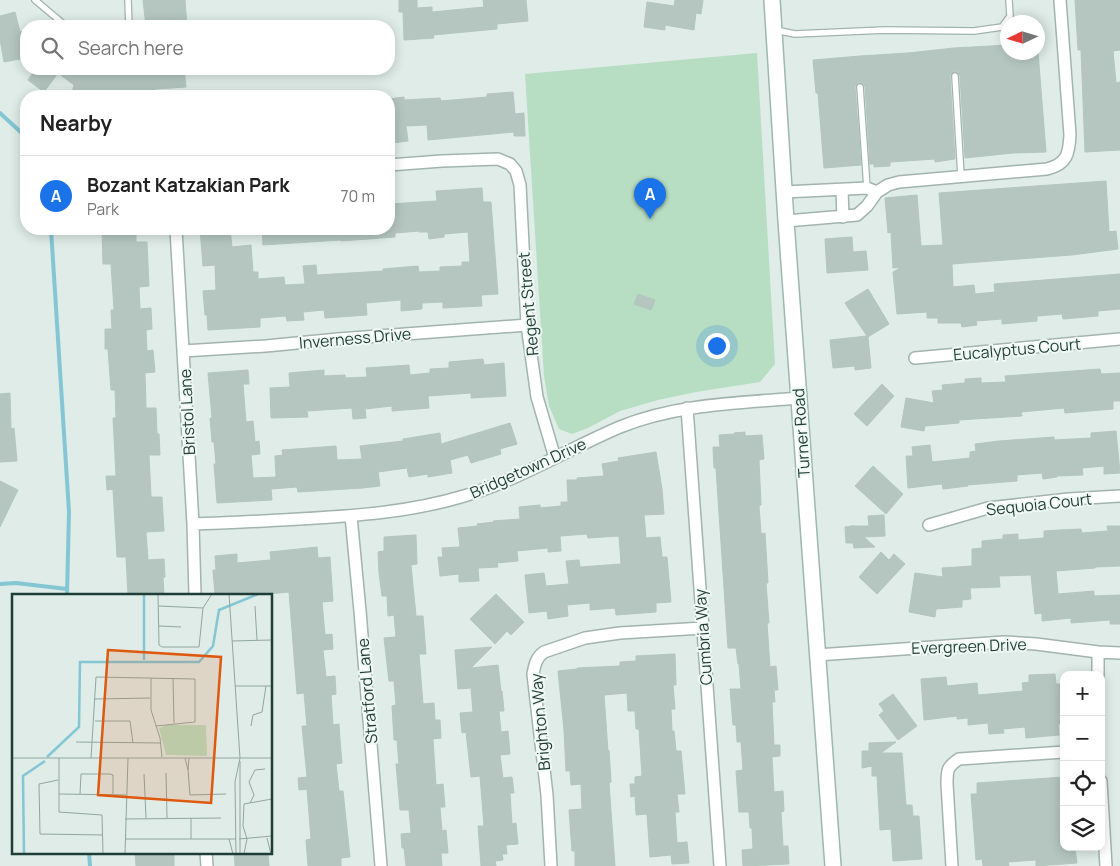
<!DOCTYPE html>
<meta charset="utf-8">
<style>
body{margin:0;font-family:Manrope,sans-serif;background:#f6f6f6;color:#222}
.controls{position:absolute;right:15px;bottom:15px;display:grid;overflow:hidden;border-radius:10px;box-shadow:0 2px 12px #0003}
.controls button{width:45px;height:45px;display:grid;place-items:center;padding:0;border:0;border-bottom:1px solid #e0e0e0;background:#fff;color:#222;font:25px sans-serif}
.compass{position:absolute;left:1000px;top:15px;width:45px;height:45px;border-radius:50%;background:#fff;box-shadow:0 2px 12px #0003;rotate:266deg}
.you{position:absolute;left:716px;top:345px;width:18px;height:18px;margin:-12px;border:4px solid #fff;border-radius:50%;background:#1a73e8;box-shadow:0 0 0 8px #1a73e833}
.badge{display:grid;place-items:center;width:32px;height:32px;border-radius:50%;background:#1a73e8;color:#fff;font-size:16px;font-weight:700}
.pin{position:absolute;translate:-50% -41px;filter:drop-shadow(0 1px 2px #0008)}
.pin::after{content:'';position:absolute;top:26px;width:18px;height:15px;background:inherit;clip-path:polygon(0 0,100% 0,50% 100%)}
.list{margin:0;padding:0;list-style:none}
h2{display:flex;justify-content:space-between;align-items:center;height:65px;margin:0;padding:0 20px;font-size:21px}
h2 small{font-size:16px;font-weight:400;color:#767676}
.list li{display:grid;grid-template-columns:32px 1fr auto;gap:15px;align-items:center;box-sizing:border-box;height:80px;padding:0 20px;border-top:1px solid #e0e0e0}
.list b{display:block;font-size:19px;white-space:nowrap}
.list p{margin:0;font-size:16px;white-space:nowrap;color:#767676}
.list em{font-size:16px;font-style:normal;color:#767676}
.icon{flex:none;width:28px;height:28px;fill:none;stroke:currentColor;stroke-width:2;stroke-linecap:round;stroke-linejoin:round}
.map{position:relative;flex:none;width:1120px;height:866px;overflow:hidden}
.search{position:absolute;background:#fff;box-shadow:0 2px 12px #0003;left:20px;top:20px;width:375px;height:55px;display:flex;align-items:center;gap:12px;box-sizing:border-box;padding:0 18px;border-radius:20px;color:#767676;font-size:19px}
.panel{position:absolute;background:#fff;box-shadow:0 2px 12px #0003;left:20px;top:90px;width:375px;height:145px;border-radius:20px}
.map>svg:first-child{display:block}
.green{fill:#b7dec2}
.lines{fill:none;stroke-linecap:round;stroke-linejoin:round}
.stream{stroke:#84c6d4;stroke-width:4}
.building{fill:#b5c6c0;stroke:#b2c6be}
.lane-casing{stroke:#a2b4ae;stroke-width:8}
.street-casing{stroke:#a2b4ae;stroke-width:14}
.secondary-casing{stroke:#9db8af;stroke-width:18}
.lane{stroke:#fff;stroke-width:5.5}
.street{stroke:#fff;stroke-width:11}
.secondary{stroke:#fff;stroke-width:15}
.labels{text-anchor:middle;stroke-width:4;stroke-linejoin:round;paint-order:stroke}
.street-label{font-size:16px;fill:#1f3d36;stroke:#f0f8f4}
.inset-river{fill:none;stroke:#84c6d4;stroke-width:2.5}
.inset-road{fill:none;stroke:#92a6a0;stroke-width:1}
.view{fill:#de580e;fill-opacity:0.15;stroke:#de580e;stroke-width:2.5}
.inset-edge{fill:none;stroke:#1f3d36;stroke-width:2.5}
</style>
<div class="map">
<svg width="1120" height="866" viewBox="0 0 1120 866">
<rect width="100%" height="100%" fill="#dfece7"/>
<path class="green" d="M757,53L775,364L760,382L696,392L658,400L620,411L588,428L572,434L559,429L549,406L544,376L525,74Z"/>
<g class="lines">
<path class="stream" d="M0,113L26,137
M51,229L69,512L67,595
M0,584L16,583L67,589
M89,852L90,866"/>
</g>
<path class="building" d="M143,0H185L187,26H146Z
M399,0H417V8L432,7V12L484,7L483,0H526L528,21L497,24V29L433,35L434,38L404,40L403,12H399Z
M675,0H703L701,14L696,13L694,30L665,25V30L644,27L647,2L674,6Z
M1075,0H1120V50L1113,51L1116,83L1120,82V150L1085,152L1081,50H1078Z
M15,12L20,32L26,31V58L4,62L0,39V16Z
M1008,45V52H1038L1046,152L1013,153L965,158L960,76L958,72L954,71L951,74L950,76L955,159L935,162V159L890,162V166L874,167V164H870L865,87L864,84L860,82L857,83L855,87L861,165L824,168L818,93H816L813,60L860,56L908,53L954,48Z
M36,69H184L186,87L155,89V91L129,94V96H119L97,93L96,96H83L72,93L74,85L58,73L44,92L28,80Z
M513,92L515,114L524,113L525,136H514V132L428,140L427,125L406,126L408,141L392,143L391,130H389V99L404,97V100L440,98L441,101L487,97V94Z
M1106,181L1109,232L1116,231L1118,249L1072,255L952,264L953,287L974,285L975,294L995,292L994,284L1120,274V309L1098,311V316L1063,319L1062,314L1037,316V321L1002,324V319L976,321L977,325L962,327L961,323H938V318H927V312L897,314L893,272L902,267L893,268L891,232L888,233L885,198L917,195L921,246L943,245L939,193Z
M482,188L483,202H491L498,294L481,295L482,306L443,308V302L422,303V309L401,311V300L366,303L367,315L325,318L324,310L303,312L304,320L287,321L286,316L260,318V327L208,330L207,315H205L203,291L216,290L215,265L203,266L200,229H230L232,247L251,245L253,272H258V279L284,277L285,285L305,284L303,266L316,265L317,275L383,271V269L418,266L419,272L440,271V267L462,266V262H470L468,232L444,234V237L429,239L428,232H419V231L395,233V237L341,241V240L263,245L262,229H389V204L437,201L436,191Z
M102,229H136V242H147L149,286L139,287L140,309L151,308L152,329L146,330L147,351L153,350L155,372L145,373L146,408H156L157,434H159L160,455H149L151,497H162L164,531L146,532L148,560L164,559L165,577H163L164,595H128L126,557H117L113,489L107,490L106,476H116L114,436L113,418H116L115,390H111L108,349H105V329H112L111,310H114L111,264H103Z
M852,237L853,252L866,251L868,270L827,273L825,239Z
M868,289L889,324L868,337L871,368L855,370V366L833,368L830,340L867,336L845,303Z
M638,294L655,300L651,310L634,304Z
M483,359L484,365L504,363L506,396L471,398V393L428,396L429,408L392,411V406L365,409L366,418L353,419L352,408L307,411L308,417L271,418L270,388L290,387L289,373L324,370V376L345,375V378L367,377L366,368L409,365L410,375L430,373V369L449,368V362Z
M1100,369L1101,374L1120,373V401H1113V409L1065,413L1064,408L1021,412L1022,416L959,420V423L925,426L924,431L901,427L906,398L934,403L932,391L943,390L942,385L965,383V379L981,378V383L1006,382L1005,376Z
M248,370L249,384H243L246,422L253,421L255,442L259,441L260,454L251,455L253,478L276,477L275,456L283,455L282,450L336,446L337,460L362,459L360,446L403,441V439L440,433L441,444L510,423L517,444L500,449L501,454L471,463L468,455L450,460L452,473L428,477V474L409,477L407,468L378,472L380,486L363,488L298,492L297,487L271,489L272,500L217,503L214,464H216L214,442H212L210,418H212L208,373Z
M882,384L894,396L867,426L854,414Z
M10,393L11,429L14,428L17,461L0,462V394Z
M1116,431L1120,473L1104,474V466L1082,468L1083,475L1057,476V477L1043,479L1042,473L1017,475V481L967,485L968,486L943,489L942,484L908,488L906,456H913L912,447L930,445L932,462L970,458V452L976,451L975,444L999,441L1054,437V440L1091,438V433Z
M745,432V436L762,435L764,459L759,460L761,505H759L761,534L765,533L768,583H766L769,623H767L770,667L776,666L778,690H774L775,702H772L774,745H780V756L772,757L774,792L783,791L784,811L781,812L783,846H788L789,864L743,866L742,850L753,849L752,828H750L749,812H739L736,771L743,770L741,742H737L736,725H733L730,689H741L739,664H738L736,648H728L716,468H714L713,447H720L719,435L735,434L734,433Z
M656,452L662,489L664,514L644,515L646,538L660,537L662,557H667L671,602L656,603V612L616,615L615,608L590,610V603L567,605L568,616L548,619L547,611L529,613L525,575L544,573L546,586L569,584L566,561L579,560L580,567L621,564L619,536L588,538L587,534L560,536L561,551L548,552V548L517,551L518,561L497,563L498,567L478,568L479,581L459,582V574L440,576L438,557H443L442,548L460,547L458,528L478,526L477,524L494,522L493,521L520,519L519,507L540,505V508L561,506V502H568L567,480H577V478L604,476L602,464L619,461L618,458Z
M873,466L903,494L886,514L855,486Z
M0,481L18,490L0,527Z
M884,515L885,536L864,537L875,547L854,548L853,543H846L845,527L852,526V525L853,526H869L868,516Z
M1107,526H1120V566L1095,567V568L1056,571L1058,594L1094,591V596L1120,595V624H1110V620L1071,623V618L1042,621V613L1035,614L1031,575L999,576L1000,587L970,588L971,599L962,600V607L936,609L935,617L909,612L915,573L943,577L942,568L972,566V549L982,548V541L1003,539V535L1018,534V540L1044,538V531L1059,530L1081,529L1082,533L1108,531Z
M416,535L417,564L411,565L416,616H423L426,654H419L423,704L434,703L435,720H440L441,738L433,739L436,785L443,784L445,807H440L442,831L446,830L448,853H441L442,866H406L404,848H402L401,834L411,833L409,810H400L396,764H399L397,740H394L392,706L396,705L394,681H389L384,638L396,637L394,615L388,616L387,596H382L379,573L378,552L384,551V537Z
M317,547L318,558L330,557L333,601L322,602L325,635L332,634L333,649L323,650L326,677L335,676L336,694L331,695L333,725L339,724L340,740L342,763L336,764L339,791H343L350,857L341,858V866H308L306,840L311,839L307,789L299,790L298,778L307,777L302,726H307L304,693L297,694L289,592L268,594V592L240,595H215L213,570H216L215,556L237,554V563L271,560L270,552Z
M881,552L889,560L894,554L905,564L877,594L859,577Z
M496,594L524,622L511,635L507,631L495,644L470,619Z
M492,647L471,668L498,665L501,691H502L504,711H499L501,732L508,731L510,754L500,755L503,778L512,777L514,793H510L512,824L516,823L518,844L506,845L507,854H502L503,860L495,861L496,866H481L478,826H484L480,776L471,777L466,732L462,733L460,713L473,712L471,688L458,689L455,650Z
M675,654L676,685H673L675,709H671L672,731H674L676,751H681L685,794H677L679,812H675L677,843L687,842L689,863L672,864L671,855L650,857L647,814L636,815L635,796L631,797L630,784H635V777L642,776L639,729H636L635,711H628L627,693L604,695L608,751L609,750L611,782L609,783L615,866H575V851H572L569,810L582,809L581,784L571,785L570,771H566L564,730L558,671L577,669V668L620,666V662L636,661V656Z
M1055,674L1056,684H1063L1064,724H1058L1059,735L1026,738L1025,727L1003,729L1004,733L989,734L988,723L968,725V718L957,719V716L924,720L921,679L946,677L947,686L977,683L978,695L1023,691L1022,683L1029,682V675Z
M893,694L917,726L898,740L879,715L884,711L879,704Z
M896,742L881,753H902L906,805H912L913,816H919L922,859L893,861L891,829L880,830L877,776H872V766L862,768V751H869V743Z
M1064,777V847L1075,849L1077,863L1036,866V860L1008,862L1009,866H983L982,859L976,860L971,794H977V783Z
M135,852H174V866H136Z
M234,852H268L269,866H235Z"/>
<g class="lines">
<g class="lane-casing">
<path id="lane" d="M35,0L66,26
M128,0L129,26
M775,30L795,34L885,30L974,31L1002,27L1010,16L1009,0
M955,76L961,176
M860,87L867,188"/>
</g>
<g class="street-casing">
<path id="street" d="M389,165L442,161L498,159L510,164L516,171L520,185L527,325L537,397L555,458
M842,190L843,217
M784,192L867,188L877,192L867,206L857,215L786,221
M877,192L888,185L899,182L1047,169C1067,164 1069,154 1070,135L1060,0
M176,229L193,524L195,595
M183,351L266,346L338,339L527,325
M915,358L1120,339
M687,408L720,866
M351,516L360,611L381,866
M193,524C229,523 264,521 299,519C355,516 411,512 464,496C519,480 568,449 620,427C676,404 739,403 799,398
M929,525L988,508L1069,499L1120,496
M1098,652V675
M817,655L1004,642L1036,644L1098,652L1120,653
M1101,781L1106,866
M206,852L207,866
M551,866L547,795L533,674C535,664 536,658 544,652L585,638L620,633L703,628
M952,866L947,784C947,770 947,767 959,759L1064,752"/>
</g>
<g class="secondary-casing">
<path id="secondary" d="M772,0L786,221L833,866"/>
</g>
<use href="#lane" class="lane"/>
<use href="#street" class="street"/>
<use href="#secondary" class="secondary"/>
</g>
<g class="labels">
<g class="street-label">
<text transform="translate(528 304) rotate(-95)" y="6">Regent Street</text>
<text transform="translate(355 338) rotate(-5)" y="6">Inverness Drive</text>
<text transform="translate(1017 349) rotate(-5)" y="6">Eucalyptus Court</text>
<text transform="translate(187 412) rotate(-93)" y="6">Bristol Lane</text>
<text transform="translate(801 433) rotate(-94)" y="6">Turner Road</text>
<text transform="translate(528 468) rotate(-24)" y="6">Bridgetown Drive</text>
<text transform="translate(1039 504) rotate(-6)" y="6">Sequoia Court</text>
<text transform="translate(703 637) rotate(-94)" y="6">Cumbria Way</text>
<text transform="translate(969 646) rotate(-2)" y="6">Evergreen Drive</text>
<text transform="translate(367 691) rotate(-95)" y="6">Stratford Lane</text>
<text transform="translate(540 722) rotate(-95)" y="6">Brighton Way</text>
</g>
</g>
<g transform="translate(12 594)">
<rect width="260" height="260" fill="#dfece7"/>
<path d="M155,131H194L195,162L154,161L147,134Z" fill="#b7dec2"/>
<path class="inset-river" d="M132,66V0M35,163L67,133L68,68H187L201,52L207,16L246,0M12,260L11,182L33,167"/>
<path class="inset-road" d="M146,0L147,51L150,53H187L191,14L200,0M217,0L228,164M147,12L191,14M243,12L245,46M147,32L169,33M220,47L260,46M139,84V116L148,144L150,163M161,84L162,129M223,92H260M83,105L138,104M83,127H118L121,149M239,132L241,121L250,118L254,92M64,148L149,149M0,164H260M47,164V218L90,221L91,260M79,164L84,83L183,85V128L144,132M173,164L176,176L177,164M176,176L178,201L214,200M154,179L155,224M132,180L134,224M46,186L27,190L28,240L91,241M47,200L114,201M68,200L69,180H98L101,181V200M238,209L242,201L237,188L243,176L253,175M232,210L260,205M179,224V245M113,225L209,224M255,244L259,260M113,245H224M217,245L221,260M227,245L260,242M113,260L116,164M224,260L223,188L228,164M228,260V167M232,260L235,245L231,232L232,210"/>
<path class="view" d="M96,56L209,63L199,209L86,201Z"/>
<rect width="260" height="260" class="inset-edge"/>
</g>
</svg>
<div class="controls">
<button>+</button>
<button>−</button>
<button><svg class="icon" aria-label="locate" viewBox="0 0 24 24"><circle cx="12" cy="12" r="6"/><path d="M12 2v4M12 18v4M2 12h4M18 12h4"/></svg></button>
<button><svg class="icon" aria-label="layers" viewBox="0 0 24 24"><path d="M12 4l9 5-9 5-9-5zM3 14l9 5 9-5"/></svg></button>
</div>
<svg class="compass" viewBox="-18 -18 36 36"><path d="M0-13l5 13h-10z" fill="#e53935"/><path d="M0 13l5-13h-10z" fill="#767676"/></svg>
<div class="you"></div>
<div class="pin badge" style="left:650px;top:219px">A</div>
<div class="search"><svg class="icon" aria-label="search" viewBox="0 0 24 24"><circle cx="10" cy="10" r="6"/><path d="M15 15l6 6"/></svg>Search here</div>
<section class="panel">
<h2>Nearby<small></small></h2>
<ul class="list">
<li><span class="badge">A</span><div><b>Bozant Katzakian Park</b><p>Park</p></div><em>70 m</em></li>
</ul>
</section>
</div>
